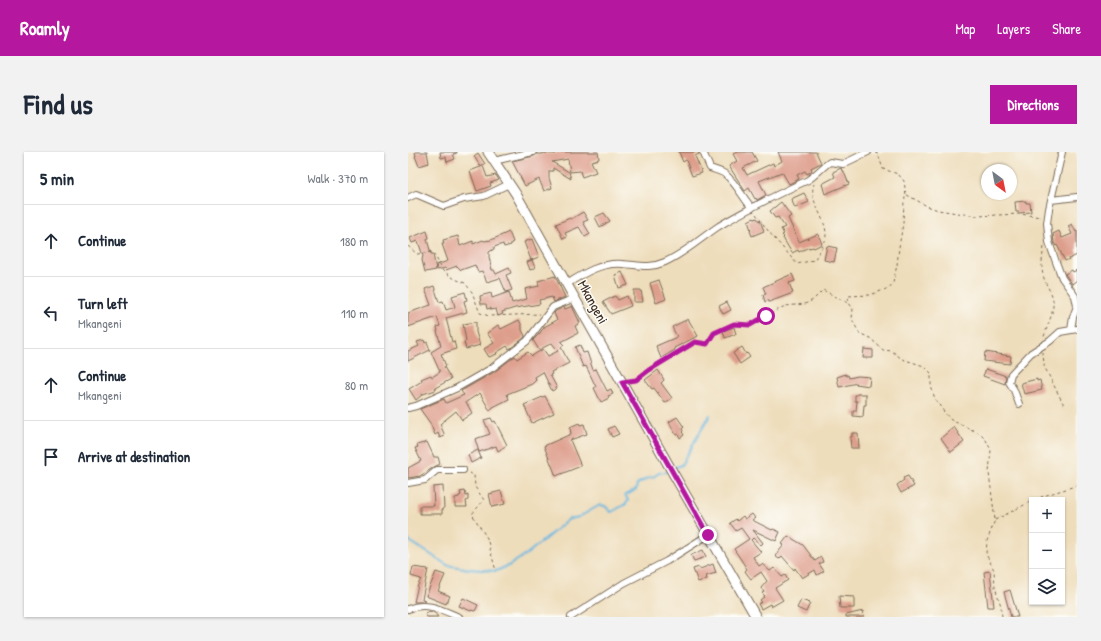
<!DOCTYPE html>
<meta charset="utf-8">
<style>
body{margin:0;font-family:"Patrick Hand",sans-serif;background:#f2f2f3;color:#1f2937}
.controls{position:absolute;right:12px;bottom:12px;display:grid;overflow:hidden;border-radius:0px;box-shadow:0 1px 3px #0004}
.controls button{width:36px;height:36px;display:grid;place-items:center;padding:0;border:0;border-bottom:1px solid #e0e1e3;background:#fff;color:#1f2937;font:20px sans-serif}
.compass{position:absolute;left:573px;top:12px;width:36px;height:36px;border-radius:50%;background:#fff;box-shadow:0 1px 3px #0004;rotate:148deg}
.stop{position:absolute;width:12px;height:12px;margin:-9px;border:3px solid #b5179e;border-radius:50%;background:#fff}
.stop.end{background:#b5179e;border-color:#fff;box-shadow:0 1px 4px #0008}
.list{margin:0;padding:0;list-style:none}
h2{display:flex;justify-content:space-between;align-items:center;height:52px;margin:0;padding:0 16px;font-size:17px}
h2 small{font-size:13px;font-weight:400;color:#747a83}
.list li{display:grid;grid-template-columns:26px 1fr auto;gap:12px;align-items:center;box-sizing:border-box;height:72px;padding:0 16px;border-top:1px solid #e0e1e3}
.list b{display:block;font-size:15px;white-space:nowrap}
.list p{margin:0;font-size:13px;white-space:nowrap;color:#747a83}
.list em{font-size:13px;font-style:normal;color:#747a83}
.icon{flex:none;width:22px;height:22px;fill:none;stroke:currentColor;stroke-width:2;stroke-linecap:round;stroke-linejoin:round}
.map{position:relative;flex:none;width:669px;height:465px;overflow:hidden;border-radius:0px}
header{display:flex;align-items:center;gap:24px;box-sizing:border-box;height:56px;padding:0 20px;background:#b5179e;color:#fff}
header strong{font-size:19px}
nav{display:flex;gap:22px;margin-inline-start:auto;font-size:14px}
.intro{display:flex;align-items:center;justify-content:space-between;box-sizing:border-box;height:96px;padding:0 24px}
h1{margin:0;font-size:28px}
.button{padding:10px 18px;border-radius:0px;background:#b5179e;color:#fff;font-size:14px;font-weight:700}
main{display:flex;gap:24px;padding:0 24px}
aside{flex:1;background:#fff;border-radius:0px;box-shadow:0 1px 3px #0004}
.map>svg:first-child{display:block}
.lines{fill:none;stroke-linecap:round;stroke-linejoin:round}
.stream{stroke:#67b7e1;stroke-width:2}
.building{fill:#de9e8c}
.street-casing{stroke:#7a6955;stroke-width:8}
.secondary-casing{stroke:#7a6955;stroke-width:11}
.path{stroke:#7a6955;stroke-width:1;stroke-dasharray:3 3;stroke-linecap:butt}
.street{stroke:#fff;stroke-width:6}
.secondary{stroke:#fff;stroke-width:9}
.route{stroke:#b5179e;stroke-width:5}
.labels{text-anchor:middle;stroke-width:3;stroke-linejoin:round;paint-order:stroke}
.street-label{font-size:14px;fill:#3b2a1e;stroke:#fdfcf7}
</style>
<header>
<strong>Roamly</strong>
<nav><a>Map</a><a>Layers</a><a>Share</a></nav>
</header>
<div class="intro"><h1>Find us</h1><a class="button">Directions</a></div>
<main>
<aside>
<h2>5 min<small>Walk · 370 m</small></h2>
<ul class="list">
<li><svg class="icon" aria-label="ahead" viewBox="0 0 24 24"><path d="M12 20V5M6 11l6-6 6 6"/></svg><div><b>Continue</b></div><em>180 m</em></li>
<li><svg class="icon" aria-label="left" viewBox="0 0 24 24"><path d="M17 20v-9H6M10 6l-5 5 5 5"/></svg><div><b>Turn left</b><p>Mkangeni</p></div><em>110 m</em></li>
<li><svg class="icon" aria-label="ahead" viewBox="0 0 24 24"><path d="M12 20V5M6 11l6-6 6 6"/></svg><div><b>Continue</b><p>Mkangeni</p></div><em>80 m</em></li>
<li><svg class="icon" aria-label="arrive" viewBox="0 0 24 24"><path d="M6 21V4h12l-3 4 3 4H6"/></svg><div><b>Arrive at destination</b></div></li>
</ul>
</aside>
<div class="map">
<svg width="669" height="465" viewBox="0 0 669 465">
<rect width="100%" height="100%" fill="#fdfcf7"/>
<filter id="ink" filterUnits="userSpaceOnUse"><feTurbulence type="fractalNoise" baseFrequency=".025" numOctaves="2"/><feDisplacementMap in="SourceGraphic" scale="8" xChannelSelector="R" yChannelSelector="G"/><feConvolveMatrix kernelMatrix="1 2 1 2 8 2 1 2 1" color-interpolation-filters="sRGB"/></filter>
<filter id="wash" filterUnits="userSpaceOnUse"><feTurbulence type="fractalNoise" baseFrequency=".012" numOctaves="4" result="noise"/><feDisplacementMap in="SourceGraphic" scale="16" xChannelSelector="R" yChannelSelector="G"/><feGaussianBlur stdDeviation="0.9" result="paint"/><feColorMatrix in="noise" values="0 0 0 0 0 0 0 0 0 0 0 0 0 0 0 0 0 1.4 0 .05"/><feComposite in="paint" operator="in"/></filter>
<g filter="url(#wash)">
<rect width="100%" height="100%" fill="#edb"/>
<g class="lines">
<path class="stream" d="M265,316L273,313L302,263
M0,388L39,413L61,417L88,419L102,413L120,401L161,367L171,365L192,353L197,354L203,360C207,359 213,354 218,352L220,348L217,343L228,338L229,332L240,326L245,325L251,321L258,320L261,318"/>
</g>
<g id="blocks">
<path class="building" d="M7,0H19L21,11L11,14L7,4H8Z
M32,0H49V1L45,2L47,7L39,10L38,5L33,6Z
M148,0H190L191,7L183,9L188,20L174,25L172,19L162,20L160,7L144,10L161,20L163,27L145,16V19H141V26L144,36L136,39L131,27L117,34L104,9L126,4L129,2H135V1L148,2Z
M271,0H291V2L287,4L294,21L284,24L278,8L275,10Z
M329,0H344L349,9L335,16L339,23L365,11L366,14L374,9L370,0H408L413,11L403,16L404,19L399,22L397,19L389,23L391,27L381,32L374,20L351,29L358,43L349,48L348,46L347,47L341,36L337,39L321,14L329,9L325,2Z
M70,1L77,12L72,14L66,4Z
M75,14L79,25L88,23L91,28L82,31L83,34L69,39L62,19Z
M433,16L434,19L435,18L441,32L417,42L414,32L427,25L425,20Z
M396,41L401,50L387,56L383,47Z
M618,49V51H622L623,60L611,61V60H608L607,50Z
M373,50L383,64L380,66L391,90L410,82L414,92L406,96L405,95L401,96V95L391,100L390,98L384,101L375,86L376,85L374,83L376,82L373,77L377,75L370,65L367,66L362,59Z
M175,60L180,68L175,70L182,82L177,85L171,75L157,81L159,85L155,87L148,72L162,66L163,67Z
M196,61L202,69L192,75L187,65Z
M346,66V67L349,66L351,69L352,68L356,79L344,84L342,79L343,78L340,69Z
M664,72L668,80L669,79V103L657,109L649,93L648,94L646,91L645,82L651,79L654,86L664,82L660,74Z
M19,79L21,86L19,87L23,102H25L28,118L17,120L14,108L15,104L10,89L4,91L2,86Z
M101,80L105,90L103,91V93L96,95L95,92L86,95V97L81,100V105L84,118H86L88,122L101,116L103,121L98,123L104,138L98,140L92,126L79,130L74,119L70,120L67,113L53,118L49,114L38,118L37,116L29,118L28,113L40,109L34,92H36L35,88L50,84L52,94L65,89V92L75,88L76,89L83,88Z
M124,87L131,105L123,108L116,90Z
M419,94L429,96L426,110L416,108Z
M124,108L127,116L122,118L119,110Z
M664,118L665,120L669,118V128L664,132L657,122Z
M214,120L220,133L211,136L207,123Z
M384,122L387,129L381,131L385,141L361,150L360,148L357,150L355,143L358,142L355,135Z
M147,124L157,145L146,150L144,145L131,148L132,152L107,156L94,160L95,162L90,164L88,157L83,158V156L79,157L78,152H73L72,144L83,141L84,146L101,140L104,151L119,147L117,137L131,134L130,129Z
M251,128L258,147L248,151L242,131Z
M26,134L31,150L35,149L38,158L47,155L44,144L57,140L59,148L56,149L59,160L38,166L44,190L46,189L48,197L33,202L38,214L36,215L43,227L27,236L28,238L15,242L8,248L1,237L14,229L13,227L23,223L24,225L32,220L23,200L33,194L29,179H30L29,175L32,174L29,165L0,175V161L23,153L17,137Z
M226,138H233L235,150H226Z
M207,144L210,148L219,144L223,154L203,162L195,150Z
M319,150L323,158L315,162L311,154Z
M164,154L172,171L167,174L170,181L153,190L156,193L153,195L161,211L143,220L144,222L142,223L149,236L144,239L135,220L127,225L128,228L124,232L99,242L101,247L85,255L82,259L72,241L58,250L64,261L54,268L48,259L32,272L37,284L32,286L30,281L27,283L22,271L12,257L36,247L38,251L56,243L53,239L86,220L107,204L109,207L120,200L124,204L135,197L140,204L150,199L144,191L131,198L125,188L133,180V179L136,176V175L149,168L146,161L148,159L156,155L157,157Z
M280,167L290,184L266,196L267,198L253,206L248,194L269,185L264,175Z
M111,168L114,174V178L117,184L116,186L103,196L101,197L99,194L88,201L89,202L81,205L76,197L86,191L79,181L90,173L93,177Z
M68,170V180L72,193L58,197L56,190L58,189L55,172Z
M326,175L328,182L317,186L315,179Z
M16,188L17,191L19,190L22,198L0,209V199L11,194L9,190Z
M172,193L175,201L179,200L185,218L188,217L199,239L203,237L205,242L200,244L201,246L193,250L186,236L188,235L178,214L175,215L167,195Z
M334,195L338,202L339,201L342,205L332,212L325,201Z
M456,197L465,198V206H455Z
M577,200L603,204L602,212L576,209Z
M578,217L598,224L597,232L575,224Z
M250,218L256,228L253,231L264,246L257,251L246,236L244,237L237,228Z
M438,222V224L440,223L441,226L450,224L462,225L461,234L448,232L449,231L431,235L429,225Z
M629,227V229L632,228L634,238L616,242L613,231Z
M449,242H458V253H456L455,265L445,264V259H448L449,249H447V243H449Z
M137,244L146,261L124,271L116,253Z
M269,265L276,275L274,277L275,279L274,280L276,283L272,286L270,282L268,283L261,270Z
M83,266L85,270L87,269L99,293L90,299L88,294L71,300L67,287L82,282L76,268Z
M171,271L172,273L176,272L179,282L162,288L173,314L148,324L136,294L163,282L162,275Z
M206,274L211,282L204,285L200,277Z
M546,275L556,290L543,300L533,286Z
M444,281H450L451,296H443L442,285H444Z
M19,290L26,305H30L32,312L26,315L12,324L0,326V316L13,309L7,296L10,295L9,293Z
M70,298L73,306L63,311L60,303Z
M500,324L506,334L493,341L489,333L496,328L495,326Z
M35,334L36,357H34V362H12V354H26L25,335Z
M57,339L58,344L60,343V348L58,349L59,355H47V346L51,345V344L53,343L52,340Z
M93,339L97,352L84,355L81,342Z
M344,362L347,366L344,368L364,378L365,377L372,380L368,389L345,378L355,391L353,393L345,386L343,388L353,400L345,405L351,414L354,412L362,419L366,416L374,425L377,423L380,428L367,436L375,448L363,455L362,452L353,457L350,452L354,450L352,448L357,444L354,441L356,440L353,436L359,429L353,420L343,427L339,422L337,419L339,417L326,397L341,387L333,376L328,379L322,371L328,367L329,369L335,364L337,367Z
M380,384L395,393L407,409L413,405L415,410L411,412L416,419L409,423L407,418L394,426L387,416L386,418L374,404L371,407L367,404L376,393L374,392Z
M295,398L298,405L286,409L283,403Z
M305,412L308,421L298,424L299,427L290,430L285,417L291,415L292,417Z
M5,415L20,417L14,447L17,448L16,450H6L10,433L13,427L3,424Z
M582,419L586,455H580L576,420Z
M28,420L37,423L30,439L42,444L38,452L18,444Z
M602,438L610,465H603L596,440Z
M431,444L446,445V456H432Z
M55,446L70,453L67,459L63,458V459L51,454Z
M393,448L402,451L398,460L389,456Z
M21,459L27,461L30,465H19L17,462Z
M455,459L456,465H438V463Z"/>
</g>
</g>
<g filter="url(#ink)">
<use href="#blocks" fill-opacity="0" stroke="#7a6955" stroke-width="1"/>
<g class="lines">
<g class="street-casing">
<path id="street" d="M295,0L302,16C307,18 313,19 317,22C328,31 335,46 344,56
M654,0L641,57L639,71L641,90L648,110L654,126L667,144L669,154
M86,9L125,0
M0,46L8,42L36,54L56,47L76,44L101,32
M643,48L669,45
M159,132C176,121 194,110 215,112C231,113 241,117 257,110C277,101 293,86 311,74C339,57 370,42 400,28C409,22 413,16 422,10L435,12L460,0
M663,178L665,165L669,154
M611,252L606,238L601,230L603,222L623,201L642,189L652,180L669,177
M0,256L8,254L49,236L84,216L119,189L145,155L167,146
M0,331L17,328L29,318H55
M0,457C18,449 34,458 51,465
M163,465L216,431L259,409L300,383"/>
</g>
<g class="secondary-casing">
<path id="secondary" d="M80,0L108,42L265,321L348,465"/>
</g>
<path class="path" d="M467,1L470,2L475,17L490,22L496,29L498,43L496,49L495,72L491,95L489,113L485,131L481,136L462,143L440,144L441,151L445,157L444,167L451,181L462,186L475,198L484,199L494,207L516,214L523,221V234L527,247L536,260L543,268L571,281L578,288L583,298L581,321L587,368L579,389L578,402L586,418L587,435L593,454L594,465
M499,43L519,54L530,58L569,64L612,62L633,65
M348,62L361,80L389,112L406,108C410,102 415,95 417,89C423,69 399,51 406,32
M0,94L9,102L25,100L35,119L47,127L57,131L64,140L72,161L81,164L132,162
M636,95C634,107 632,117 637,129C639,136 645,141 645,149C646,162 639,173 636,185
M635,200L636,214L657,255
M223,229L228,228L241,218L287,190L299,192L306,181L326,172L342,173L377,154L397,152L405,148L415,138L440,151
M61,321L66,323L67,335L76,348L64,362L79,386L88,419
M627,348C640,341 655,339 669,333
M587,368L624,349"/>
<use href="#street" class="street"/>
<use href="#secondary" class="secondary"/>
</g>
</g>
<g class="lines" filter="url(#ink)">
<path class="route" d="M300,383L214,230L228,228L241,218L287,190L299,192L306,181L326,172L342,173L358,164"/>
</g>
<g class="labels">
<g class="street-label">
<text transform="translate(185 150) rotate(61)" y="5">Mkangeni</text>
</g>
</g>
</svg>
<div class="controls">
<button>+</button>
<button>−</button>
<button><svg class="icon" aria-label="layers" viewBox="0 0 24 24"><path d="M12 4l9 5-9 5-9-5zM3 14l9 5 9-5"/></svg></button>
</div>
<svg class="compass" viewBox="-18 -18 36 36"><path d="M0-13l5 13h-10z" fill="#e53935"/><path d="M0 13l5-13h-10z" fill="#747a83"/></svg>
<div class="stop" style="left:358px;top:164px"></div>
<div class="stop end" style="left:300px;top:383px"></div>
</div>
</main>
